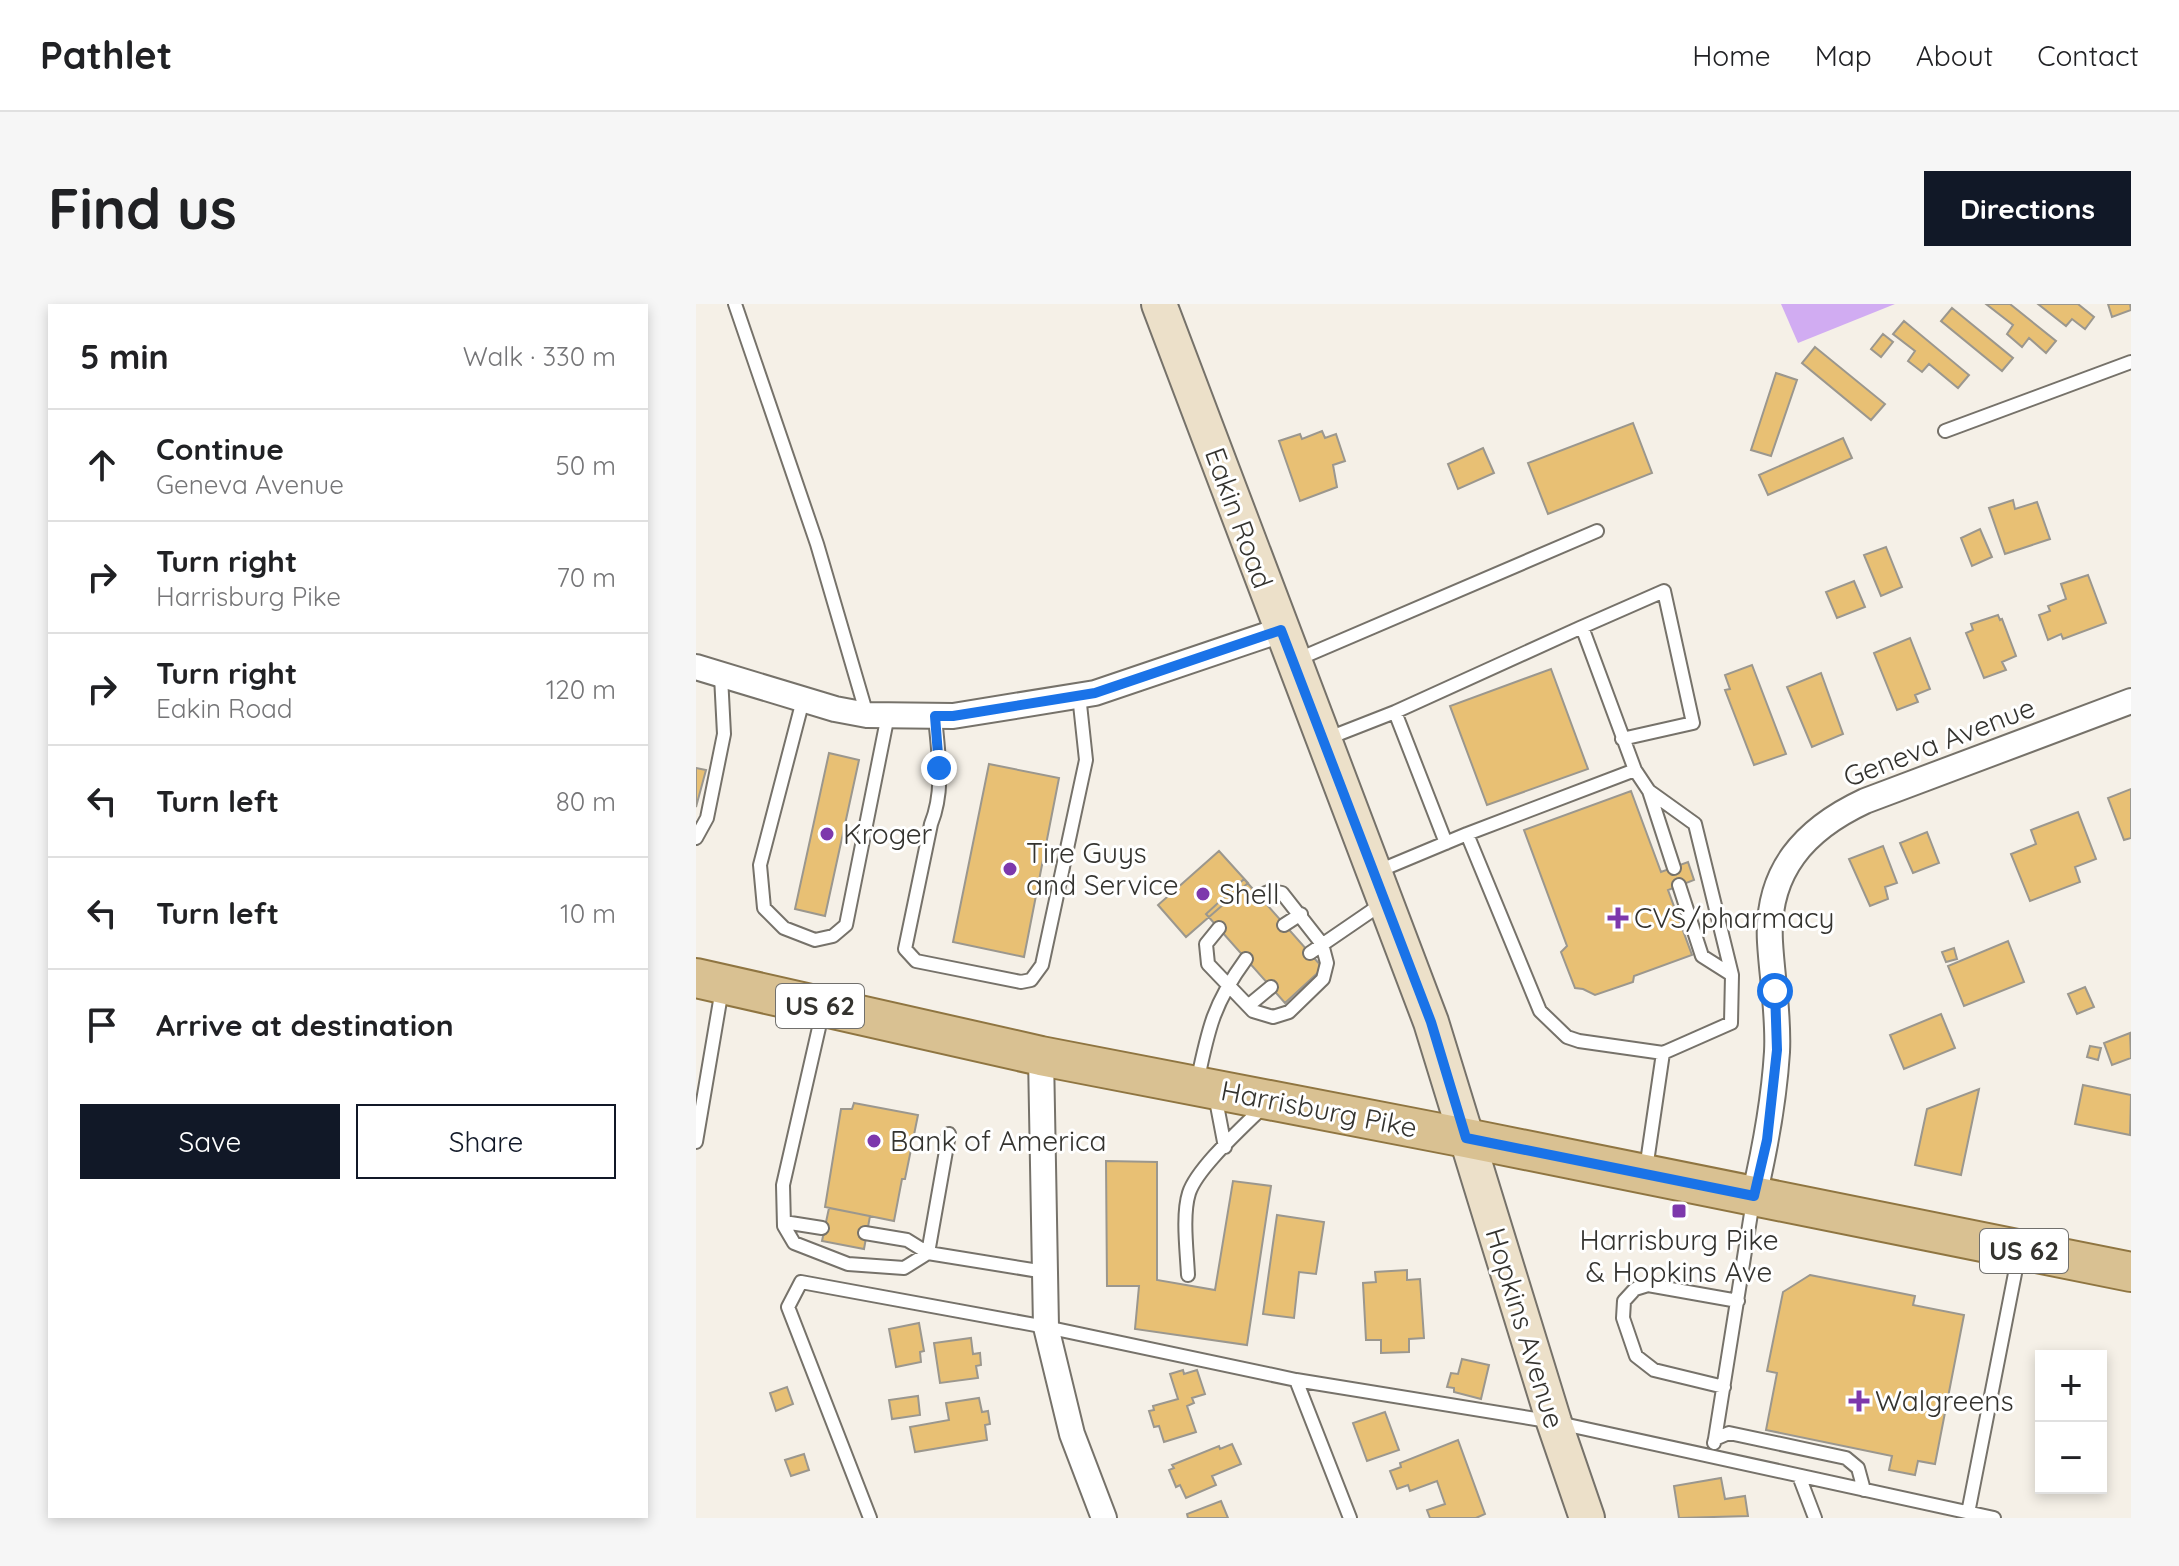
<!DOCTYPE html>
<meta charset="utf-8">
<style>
body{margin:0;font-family:Quicksand,sans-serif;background:#f6f6f6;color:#202124}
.controls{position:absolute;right:24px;bottom:24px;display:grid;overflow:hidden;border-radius:0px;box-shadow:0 4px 12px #0003}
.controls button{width:72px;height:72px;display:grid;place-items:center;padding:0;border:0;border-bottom:2px solid #e0e0e0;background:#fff;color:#202124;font:40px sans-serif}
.stop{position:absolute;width:24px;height:24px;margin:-18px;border:6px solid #1a73e8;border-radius:50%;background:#fff}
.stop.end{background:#1a73e8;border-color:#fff;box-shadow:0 2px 8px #0008}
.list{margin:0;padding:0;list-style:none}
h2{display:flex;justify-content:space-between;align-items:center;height:104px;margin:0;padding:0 32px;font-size:34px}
h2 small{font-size:26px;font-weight:400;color:#757577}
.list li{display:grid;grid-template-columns:52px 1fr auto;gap:24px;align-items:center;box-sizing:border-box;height:112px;padding:0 32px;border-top:2px solid #e0e0e0}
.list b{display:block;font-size:30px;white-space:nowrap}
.list p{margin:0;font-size:26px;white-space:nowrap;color:#757577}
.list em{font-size:26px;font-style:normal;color:#757577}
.actions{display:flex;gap:16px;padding:24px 32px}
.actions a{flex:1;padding:18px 0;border:2px solid #111827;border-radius:0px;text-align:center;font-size:28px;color:#111827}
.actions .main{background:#111827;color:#fff}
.icon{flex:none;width:44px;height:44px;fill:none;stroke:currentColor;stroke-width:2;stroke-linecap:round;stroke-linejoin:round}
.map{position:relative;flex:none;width:1435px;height:1214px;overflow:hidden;border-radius:0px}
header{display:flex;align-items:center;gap:48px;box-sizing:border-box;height:112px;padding:0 40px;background:#fff;border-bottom:2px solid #e0e0e0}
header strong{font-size:38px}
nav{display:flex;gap:44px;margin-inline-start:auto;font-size:28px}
.intro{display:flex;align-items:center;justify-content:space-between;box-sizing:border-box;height:192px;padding:0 48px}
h1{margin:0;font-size:56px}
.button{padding:20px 36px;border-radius:0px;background:#111827;color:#fff;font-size:28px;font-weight:700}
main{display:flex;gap:48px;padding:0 48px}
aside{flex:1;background:#fff;border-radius:0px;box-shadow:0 4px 12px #0003}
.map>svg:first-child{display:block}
.forest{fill:#d1acf2}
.building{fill:#e8c074;stroke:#9b978e;stroke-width:2}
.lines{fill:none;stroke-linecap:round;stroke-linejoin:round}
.lane-casing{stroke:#76726a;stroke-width:16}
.street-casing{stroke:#76726a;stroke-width:28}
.secondary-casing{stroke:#76726a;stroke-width:38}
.primary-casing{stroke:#8f7541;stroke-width:42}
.lane{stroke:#fff;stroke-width:12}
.street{stroke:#fff;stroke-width:24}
.secondary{stroke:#ece0c9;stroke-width:34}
.primary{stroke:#d9c192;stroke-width:38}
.route{stroke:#1a73e8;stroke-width:10}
.poi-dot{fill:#7d38ac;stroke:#fff;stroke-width:3}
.labels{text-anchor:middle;stroke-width:6;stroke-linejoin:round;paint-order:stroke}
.shield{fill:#fff;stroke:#71706d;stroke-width:2}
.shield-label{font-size:26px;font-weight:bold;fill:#34332f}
.street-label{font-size:28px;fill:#34332f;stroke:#fff}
.poi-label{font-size:28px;fill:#34332f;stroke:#fff;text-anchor:start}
</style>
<header>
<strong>Pathlet</strong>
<nav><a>Home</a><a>Map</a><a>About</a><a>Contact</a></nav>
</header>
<div class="intro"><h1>Find us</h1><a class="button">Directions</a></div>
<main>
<aside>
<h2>5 min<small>Walk · 330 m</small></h2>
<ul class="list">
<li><svg class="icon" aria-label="ahead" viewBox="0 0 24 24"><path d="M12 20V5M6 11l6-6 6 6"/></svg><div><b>Continue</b><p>Geneva Avenue</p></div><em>50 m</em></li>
<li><svg class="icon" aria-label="right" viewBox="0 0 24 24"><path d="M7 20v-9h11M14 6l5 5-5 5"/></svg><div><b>Turn right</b><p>Harrisburg Pike</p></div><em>70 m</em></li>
<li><svg class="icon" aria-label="right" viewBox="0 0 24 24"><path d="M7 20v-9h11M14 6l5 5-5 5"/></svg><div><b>Turn right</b><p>Eakin Road</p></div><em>120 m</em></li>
<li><svg class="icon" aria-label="left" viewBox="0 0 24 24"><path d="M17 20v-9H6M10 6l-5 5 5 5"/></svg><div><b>Turn left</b></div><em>80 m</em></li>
<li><svg class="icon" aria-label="left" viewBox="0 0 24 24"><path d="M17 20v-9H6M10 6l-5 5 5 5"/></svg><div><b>Turn left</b></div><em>10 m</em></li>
<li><svg class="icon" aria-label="arrive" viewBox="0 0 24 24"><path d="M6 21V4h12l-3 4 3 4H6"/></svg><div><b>Arrive at destination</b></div></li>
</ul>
<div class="actions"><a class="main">Save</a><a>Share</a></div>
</aside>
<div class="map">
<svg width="1435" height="1214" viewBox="0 0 1435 1214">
<rect width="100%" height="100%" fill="#f5f0e7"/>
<path class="forest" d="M1085,0H1199L1102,39Z"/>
<path class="building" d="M1290,0H1314L1360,37L1350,49L1333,34L1326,43L1311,30L1317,21Z
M1342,0H1382L1398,13L1389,25L1376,15L1370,22Z
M1412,0H1434L1435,6L1416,13Z
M1256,4L1317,54L1306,67L1245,17Z
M1208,17L1273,71L1262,84L1233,60L1226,68L1212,57L1219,47L1197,30Z
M1187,30L1197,38L1185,53L1175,45Z
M1119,43L1189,100L1175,116L1106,59Z
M1080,69L1101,76L1075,152L1055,146Z
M937,119L956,169L852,210L832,159Z
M626,127L629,134L640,130L649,157L637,161L641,183L604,197L583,137L604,130L606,135Z
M1147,134L1156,154L1072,191L1063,171Z
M787,144L798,169L762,185L752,160Z
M1317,196L1319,205L1341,198L1354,235L1309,250L1293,204Z
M1284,225L1296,253L1276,262L1265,234Z
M1190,243L1206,283L1185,292L1168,251Z
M1392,271L1410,319L1367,335L1365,330L1352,336L1343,311L1354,307L1352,302L1370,295L1365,280Z
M1158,277L1169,303L1141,314L1130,288Z
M1302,311L1304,316L1306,315L1320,352L1306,358L1310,366L1288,374L1270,329L1277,326L1275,320Z
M1214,334L1234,385L1219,391L1222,398L1201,406L1178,349Z
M1056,361L1090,450L1058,461L1029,386L1034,385L1029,371Z
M855,365L892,465L791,501L754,402Z
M1125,369L1147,430L1116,443L1091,383Z
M133,449L163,456L129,612L99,605Z
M293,460L363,474L328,653L257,638Z
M0,464L10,466L0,503Z
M1435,485V534L1428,536L1412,494Z
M935,487L965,568L992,558L998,576L972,586L996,651L938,672L937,678L899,691L887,685L879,684L865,648L871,642L828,526Z
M1382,508L1400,555L1379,563L1384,578L1334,597L1315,550L1340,540L1335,526Z
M1231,528L1243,559L1217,569L1204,539Z
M1187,542L1201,579L1189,583L1192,595L1174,602L1153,555Z
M523,547L552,579L490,633L462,601Z
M548,575L627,664L589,699L510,610Z
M1312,637L1328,678L1268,702L1252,662Z
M1258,644L1261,655L1250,658L1246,648Z
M1389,683L1398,703L1381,710L1372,690Z
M1245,710L1259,744L1208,765L1194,731Z
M1434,729L1435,754L1416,761L1408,739Z
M1394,742L1405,744L1402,756L1391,753Z
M1387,781L1435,791L1434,831L1379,820Z
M1283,785L1265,871L1219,861L1231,805Z
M158,799L222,811L209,875H206L198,917L129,903L145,805H156Z
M410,857L461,858V976L519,986L537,877L575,882L551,1041L439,1025L443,982H411Z
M133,904L174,912L168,945L126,937Z
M581,911L628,918L620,970L603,968L598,1014L567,1010Z
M711,966V976L724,975L728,1034L713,1035V1048L685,1049V1036H670L667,979L680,978L679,968Z
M1114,971L1219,992L1217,1001L1268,1011L1239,1160L1222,1157L1219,1171L1193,1166L1196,1152L1070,1126L1081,1069L1071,1067L1087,988Z
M223,1019L228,1047L224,1048L225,1058L200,1063L193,1025Z
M275,1034L277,1050L284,1049L285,1061L280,1062L282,1074L244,1079L238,1039Z
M766,1055L793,1061L785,1095L758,1088V1084L751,1083L755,1069L762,1070Z
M487,1066L488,1070L501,1066L509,1090L496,1094L498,1099L491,1102L500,1128L468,1138L463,1122L458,1123L453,1107L458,1106L457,1102L482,1095L474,1070Z
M91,1083L97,1100L80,1107L74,1089Z
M222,1092L224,1111L196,1115L193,1096Z
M283,1094L286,1108L292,1107L294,1120L289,1121L291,1136L219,1148L214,1123L253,1116L250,1099Z
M689,1108L703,1146L671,1157L657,1119Z
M762,1136L789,1210L780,1214H734L731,1206L749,1200L741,1177L714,1187L712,1181L701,1185L694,1167L705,1163L704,1159Z
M536,1140L545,1160L516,1172L520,1181L490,1194L484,1181L480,1183L473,1166L478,1164L476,1161L523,1142L524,1145Z
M108,1150L113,1166L95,1172L89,1156Z
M1025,1174L1029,1195L1049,1192L1052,1212L983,1214L978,1182Z
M525,1197L532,1214H492L491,1210Z"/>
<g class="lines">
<g class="lane-casing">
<path id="lane" d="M39,0L121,240L171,411
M1249,127L1435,58
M886,323L968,287L997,419L926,435
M600,356L901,227
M107,396L64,561L68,604L88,624L119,636L137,632L150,621L192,411
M699,408L750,539
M239,412C242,449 249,485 235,520L209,645L220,657L325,678L335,676L346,661L390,456L383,391
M630,435L699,408L886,323L939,466L953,487L999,520L1036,671L1035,719L967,749L950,865
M953,487L978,564
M771,530L939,466
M0,534L11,514L28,430L25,372
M680,568L771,530L844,707L871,733L883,737L967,749
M983,581L1006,652L1036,671
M588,621L605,610
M523,624L510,640L512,660L557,707L577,713L593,708L627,675L631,659L626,640L586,589L575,587L563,592
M614,649L687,599
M552,702L575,683
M127,706L87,881L88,922L98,939L152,960L208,964L232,949L253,830
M501,779C512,726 517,700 550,655
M519,791L529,843
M0,838L26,685
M88,918L126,924
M169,929L211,936L232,949L349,968
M492,971C491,948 486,911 493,889C501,864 548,822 567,803
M600,1076L654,1214
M1028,1083L958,1066L940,1052L927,1014L928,997L939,985L952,981L1042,997
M1019,1135L1057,897
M1018,1139L1019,1135L1033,1129L1150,1154L1162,1164L1168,1186
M1103,1172L1119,1214
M1272,1209L1323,949
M174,1214L92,1003L105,978L350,1023L600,1076L858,1118L1298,1214"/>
</g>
<g class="street-casing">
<path id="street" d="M0,363L139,405L171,411L257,412L399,389L585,326
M345,752L350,1023L376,1130L408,1214
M1058,892C1069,845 1078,796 1081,748C1083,711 1076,674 1074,638C1070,567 1109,525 1169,497L1435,397"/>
</g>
<g class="secondary-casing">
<path id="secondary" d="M463,0L735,718L858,1118L891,1214"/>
</g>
<g class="primary-casing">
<path id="primary" d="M0,674L345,752L770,834L1435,968"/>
</g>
<use href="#lane" class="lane"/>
<use href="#street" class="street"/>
<use href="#secondary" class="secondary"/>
<use href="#primary" class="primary"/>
</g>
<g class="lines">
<path class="route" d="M243,464L239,412H257L399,389L585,326L735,718L770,834L1058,892L1071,836L1081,746L1079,687"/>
</g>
<g class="poi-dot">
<circle cx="131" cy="530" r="8"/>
<circle cx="314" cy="565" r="8"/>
<circle cx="507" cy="590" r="8"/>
<path d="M918 602h8v8h8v8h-8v8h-8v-8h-8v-8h8z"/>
<circle cx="178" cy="837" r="8"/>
<rect x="975" y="899" width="16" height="16" rx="4"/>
<path d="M1159 1085h8v8h8v8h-8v8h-8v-8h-8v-8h8z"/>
</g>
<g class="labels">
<g class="shield">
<rect x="80" y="680" width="88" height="44" rx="6"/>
<rect x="1284" y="925" width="88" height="44" rx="6"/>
</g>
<g class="shield-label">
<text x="124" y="711">US 62</text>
<text x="1328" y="956">US 62</text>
</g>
<g class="street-label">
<text transform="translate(543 214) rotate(70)" y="10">Eakin Road</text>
<text transform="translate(1243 438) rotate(-21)" y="10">Geneva Avenue</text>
<text transform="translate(623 805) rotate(11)" y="10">Harrisburg Pike</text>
<text transform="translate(829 1024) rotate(73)" y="10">Hopkins Avenue</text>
</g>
<g class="poi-label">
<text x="147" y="540">Kroger</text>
<text x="330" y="559">Tire Guys<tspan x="330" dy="32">and Service</tspan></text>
<text x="523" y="600">Shell</text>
<text x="938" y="624">CVS/pharmacy</text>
<text x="194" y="847">Bank of America</text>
<text x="983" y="946" text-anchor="middle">Harrisburg Pike<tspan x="983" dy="32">&amp; Hopkins Ave</tspan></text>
<text x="1179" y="1107">Walgreens</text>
</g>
</g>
</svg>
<div class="controls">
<button>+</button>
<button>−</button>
</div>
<div class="stop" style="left:1079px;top:687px"></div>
<div class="stop end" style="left:243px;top:464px"></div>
</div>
</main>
